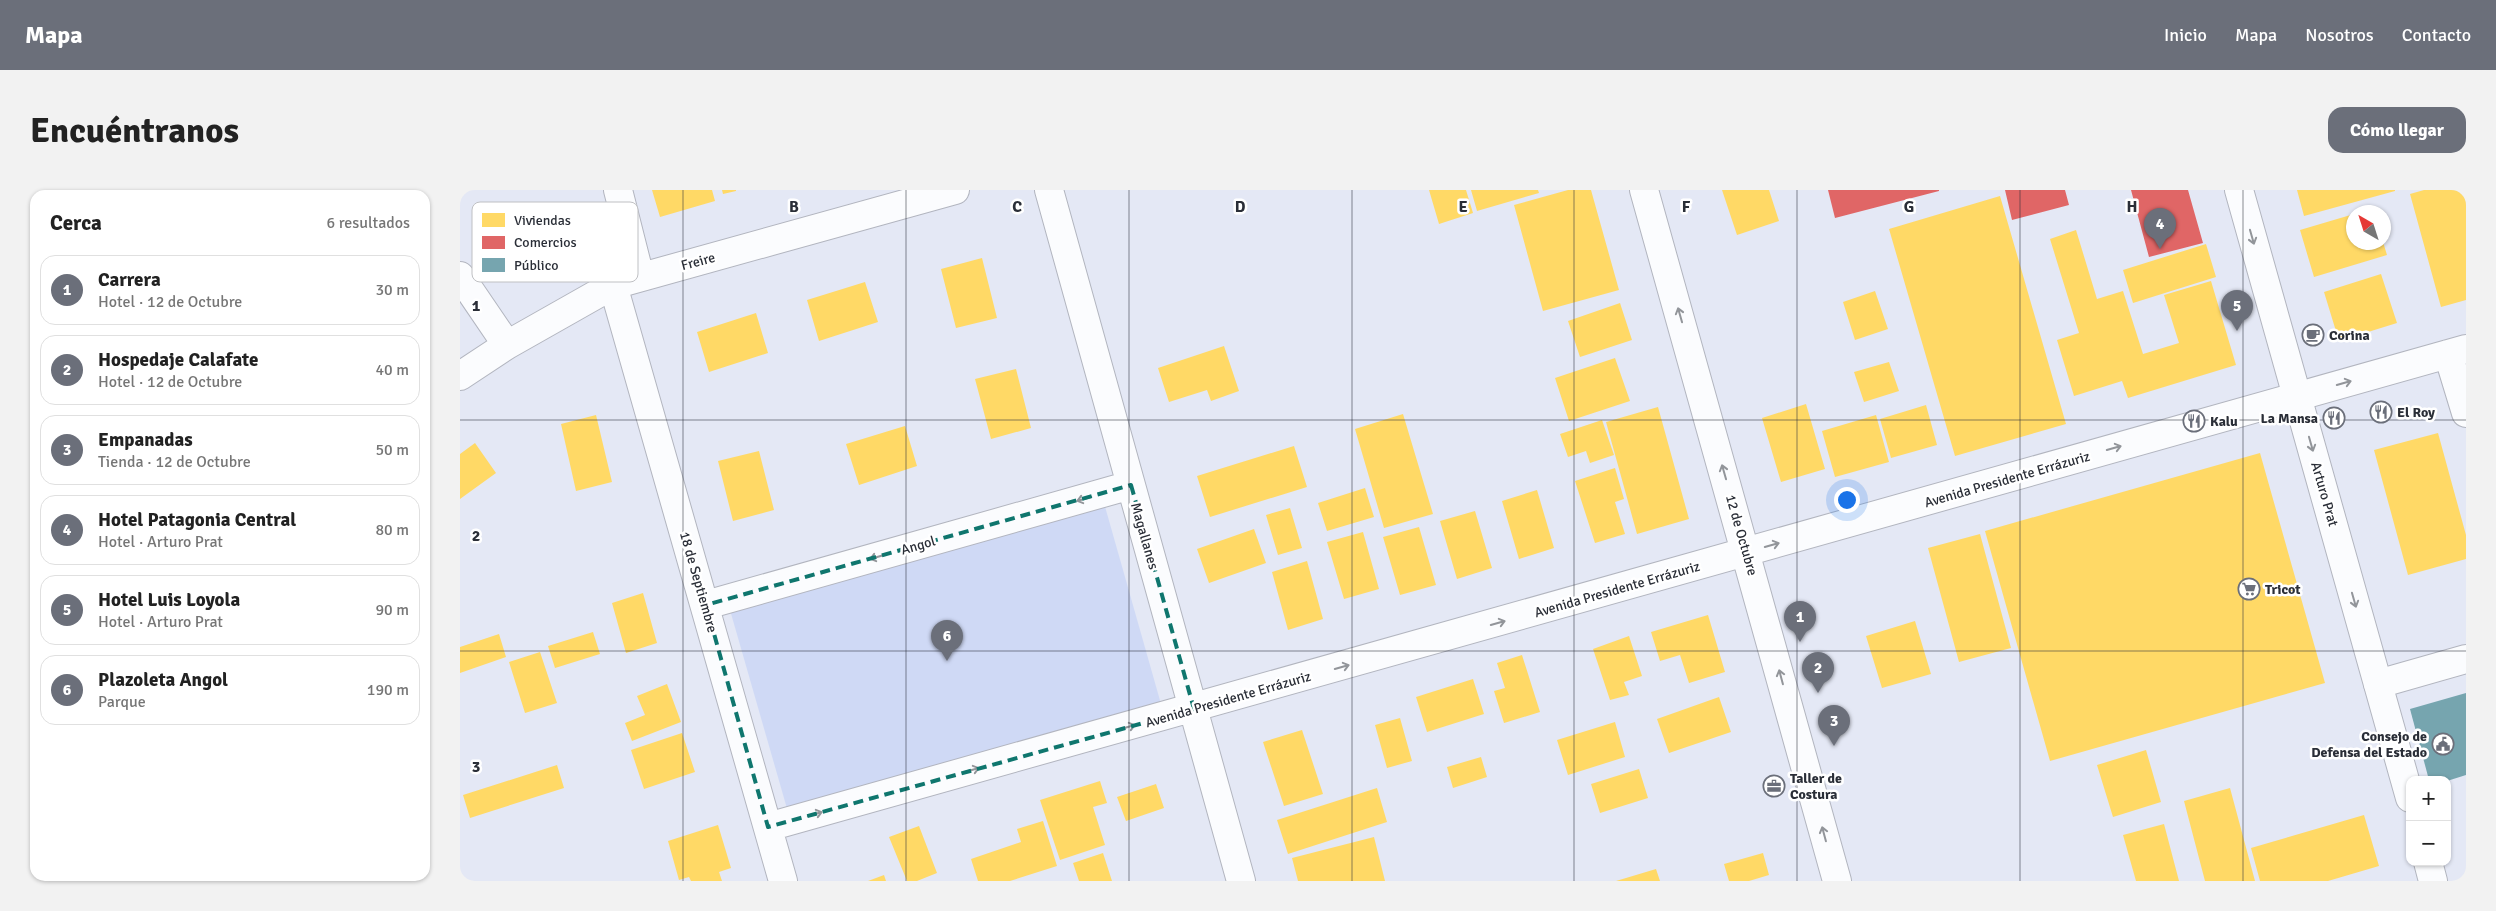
<!DOCTYPE html>
<html lang="es">
<meta charset="utf-8">
<style>
body{margin:0;font-family:Signika,sans-serif;background:#f2f2f2;color:#222}
.controls{position:absolute;right:15px;bottom:15px;display:grid;overflow:hidden;border-radius:10px;box-shadow:0 1px 4px #0004}
.controls button{width:45px;height:45px;display:grid;place-items:center;padding:0;border:0;border-bottom:1px solid #e0e0e0;background:#fff;color:#222;font:25px sans-serif}
.compass{position:absolute;left:1886px;top:15px;width:45px;height:45px;border-radius:50%;background:#fff;box-shadow:0 1px 4px #0004;rotate:321deg}
.you{position:absolute;left:1386px;top:309px;width:18px;height:18px;margin:-12px;border:4px solid #fff;border-radius:50%;background:#1a73e8;box-shadow:0 0 0 8px #1a73e833}
.badge{display:grid;place-items:center;width:32px;height:32px;border-radius:50%;background:#6b6f7a;color:#fff;font-size:16px;font-weight:700}
.pin{position:absolute;translate:-50% -41px;filter:drop-shadow(0 1px 2px #0008)}
.pin::after{content:'';position:absolute;top:26px;width:18px;height:15px;background:inherit;clip-path:polygon(0 0,100% 0,50% 100%)}
.list{margin:0;padding:0;list-style:none}
h2{display:flex;justify-content:space-between;align-items:center;height:65px;margin:0;padding:0 20px;font-size:21px}
h2 small{font-size:16px;font-weight:400;color:#767676}
.list li{display:grid;grid-template-columns:32px 1fr auto;gap:15px;align-items:center;box-sizing:border-box;height:70px;margin:0 10px 10px;padding:0 10px;border:1px solid #e0e0e0;border-radius:15px}
.list b{display:block;font-size:19px;white-space:nowrap}
.list p{margin:0;font-size:16px;white-space:nowrap;color:#767676}
.list em{font-size:16px;font-style:normal;color:#767676}
.map{position:relative;flex:none;width:2006px;height:691px;overflow:hidden;border-radius:15px}
header{display:flex;align-items:center;gap:30px;box-sizing:border-box;height:70px;padding:0 25px;background:#6b6f7a;color:#fff}
header strong{font-size:24px}
nav{display:flex;gap:28px;margin-inline-start:auto;font-size:18px}
.intro{display:flex;align-items:center;justify-content:space-between;box-sizing:border-box;height:120px;padding:0 30px}
h1{margin:0;font-size:35px}
.button{padding:12px 22px;border-radius:15px;background:#6b6f7a;color:#fff;font-size:18px;font-weight:700}
main{display:flex;gap:30px;padding:0 30px}
aside{flex:1;background:#fff;border-radius:15px;box-shadow:0 1px 4px #0004}
.map>svg:first-child{display:block}
.green{fill:#cfd9f5}
.homes{fill:#ffd966}
.shops{fill:#e06666}
.public{fill:#76a5af}
.lines{fill:none;stroke-linecap:round;stroke-linejoin:round}
.minor-casing{stroke:#b2b5bf;stroke-width:30}
.major-casing{stroke:#b2b5bf;stroke-width:30}
.minor{stroke:#fbfcfe;stroke-width:28}
.major{stroke:#fbfcfe;stroke-width:28}
.oneway{stroke:#92959a}
.marked{fill:none;stroke:#0f766e;stroke-width:4;stroke-dasharray:10 6;stroke-linejoin:round}
.grid{fill:none;stroke:#2a2e37;stroke-width:1;stroke-opacity:0.55}
.labels{text-anchor:middle;stroke-width:5;stroke-linejoin:round;paint-order:stroke}
.street-label{font-size:14px;fill:#2a2e37;stroke:#fff}
.poi-label{font-size:14px;font-weight:bold;fill:#2a2e37;stroke:#fff;text-anchor:start}
.key{fill:#fff;stroke:#bfc0c3;stroke-width:1}
.key-label{font-size:14px;fill:#2a2e37}
.grid-label{font-size:16px;text-anchor:middle;font-weight:bold;fill:#2a2e37;stroke:#fff;stroke-width:5;stroke-linejoin:round;paint-order:stroke}
</style>
<header>
<strong>Mapa</strong>
<nav><a>Inicio</a><a>Mapa</a><a>Nosotros</a><a>Contacto</a></nav>
</header>
<div class="intro"><h1>Encuéntranos</h1><a class="button">Cómo llegar</a></div>
<main>
<aside>
<h2>Cerca<small>6 resultados</small></h2>
<ul class="list">
<li><span class="badge">1</span><div><b>Carrera</b><p>Hotel · 12 de Octubre</p></div><em>30 m</em></li>
<li><span class="badge">2</span><div><b>Hospedaje Calafate</b><p>Hotel · 12 de Octubre</p></div><em>40 m</em></li>
<li><span class="badge">3</span><div><b>Empanadas</b><p>Tienda · 12 de Octubre</p></div><em>50 m</em></li>
<li><span class="badge">4</span><div><b>Hotel Patagonia Central</b><p>Hotel · Arturo Prat</p></div><em>80 m</em></li>
<li><span class="badge">5</span><div><b>Hotel Luis Loyola</b><p>Hotel · Arturo Prat</p></div><em>90 m</em></li>
<li><span class="badge">6</span><div><b>Plazoleta Angol</b><p>Parque</p></div><em>190 m</em></li>
</ul>
</aside>
<div class="map">
<svg width="2006" height="691" viewBox="0 0 2006 691">
<rect width="100%" height="100%" fill="#e4e8f5"/>
<path class="green" d="M644,313L703,521L330,629L270,420Z"/>
<path class="homes" d="M192,0H252L255,11L200,27Z
M262,0H276V1L263,4Z
M969,0H1006L1013,23L979,34Z
M1011,0H1078L1079,3L1017,21Z
M1108,0H1131L1159,100L1083,121L1054,15Z
M1262,0H1309L1319,31L1277,45Z
M1837,0H1935V1L1844,26Z
M1964,0H2005L2006,5V110L1981,117L1950,4Z
M1540,6L1606,234L1495,266L1429,39Z
M1913,18L1914,22H1900Z
M1894,24V52H1923L1927,65L1854,87L1840,40Z
M1616,40L1637,109L1663,101L1683,164L1719,153L1704,105L1751,91L1776,175L1668,208L1662,191L1614,206L1597,150L1619,143L1590,49Z
M1746,54L1756,87L1673,113L1663,80Z
M522,68L537,128L496,138L481,79Z
M1921,84L1937,133L1879,151L1864,102Z
M405,92L418,132L359,151L347,110Z
M1415,101L1428,139L1395,150L1383,112Z
M1160,113L1172,150L1120,167L1108,131Z
M296,123L308,163L249,182L237,142Z
M764,156L779,201L751,211L747,200L709,212L698,178Z
M1155,168L1170,211L1109,231L1095,188Z
M1429,172L1439,201L1404,212L1394,182Z
M556,179L571,238L531,249L515,189Z
M1346,214L1365,279L1321,292L1302,228Z
M1466,215L1477,255L1431,268L1420,229Z
M1198,217L1229,329L1177,344L1146,232Z
M943,224L973,324L924,338L895,239Z
M136,225L152,292L116,301L101,234Z
M1416,225L1429,272L1375,287L1362,241Z
M1142,230L1154,265L1130,273L1126,261L1108,267L1100,244Z
M445,236L457,276L399,295L386,254Z
M1978,243L2006,345V369L1948,385L1914,260Z
M15,253L36,283L0,309V264Z
M834,256L847,297L750,327L737,286Z
M299,261L314,320L273,331L258,271Z
M1800,263L1865,493L1590,571L1525,341Z
M1155,278L1164,309L1155,312L1165,344L1135,353L1115,291Z
M905,298L914,327L867,341L858,313Z
M1077,300L1094,358L1059,369L1042,311Z
M830,318L842,358L818,365L806,325Z
M1015,321L1032,378L997,389L980,331Z
M959,337L976,395L940,405L923,347Z
M794,339L806,373L749,393L737,359Z
M903,342L919,399L884,409L867,352Z
M1520,344L1551,458L1499,472L1468,358Z
M847,371L863,429L828,440L812,382Z
M183,403L197,453L166,463L152,413Z
M1248,425L1265,482L1229,493L1220,465L1200,471L1191,442Z
M1455,431L1471,484L1422,498L1406,446Z
M133,442L140,464L95,478L88,456Z
M39,444L46,467L0,483V457Z
M1169,446L1182,486L1164,492L1169,505L1150,510L1133,459Z
M80,462L97,513L65,523L49,472Z
M1062,465L1080,522L1044,533L1034,501L1045,498L1037,473Z
M1013,489L1024,524L967,542L956,507Z
M207,494L221,532L172,551L165,533L185,525L177,506Z
M1259,507L1271,542L1209,563L1197,529Z
M940,528L952,571L927,578L915,535Z
M1155,532L1165,567L1108,585L1097,550Z
M842,540L863,604L824,616L803,552Z
M222,543L235,582L184,599L171,560Z
M1686,560L1701,612L1653,627L1637,575Z
M1021,567L1027,587L993,598L987,577Z
M97,575L104,598L10,628L3,605Z
M1179,579L1188,608L1140,623L1131,594Z
M640,591L647,613L633,617L645,655L600,670L580,610Z
M696,594L704,618L666,631L657,607Z
M917,598L927,632L828,664L817,630Z
M1770,598L1795,691H1745L1724,611Z
M1904,625L1919,676L1868,691H1800L1791,658Z
M583,631L597,676L550,691H518L511,669L561,652L557,639Z
M1704,634L1719,691H1676L1663,645Z
M258,635L271,678L259,682L262,691H231L229,687L219,690L208,651Z
M459,636L477,683L457,691H447L429,647Z
M914,647L925,691H838L832,668Z
M643,663L652,691H619L613,673Z
M1303,663L1309,685L1289,691H1269L1264,674Z
M1196,679L1200,691H1156Z
M424,685L426,691H408Z"/>
<path class="shops" d="M1368,0H1479V1L1375,28Z
M1545,0H1605L1609,15L1552,30Z
M1671,0H1728L1743,53L1689,67Z"/>
<path class="public" d="M2006,503V585L1987,591L1969,590L1950,519Z"/>
<g class="lines">
<g class="minor-casing">
<path id="minor" d="M158,0L180,87
M589,0L781,691
M1184,0L1377,691
M0,86L47,155
M153,95L323,691
M1988,164L2006,223
M0,186L47,155L153,95L495,0
M246,415L671,295
M1918,494L2006,469
M308,637L2006,159"/>
</g>
<g class="major-casing">
<path id="major" d="M1779,0L1950,608
M1968,672L1973,691"/>
</g>
<use href="#minor" class="minor"/>
<use href="#major" class="major"/>
</g>
<defs><path id="oneway-shaft" d="M-6 0H5M1.5-3L5.5 0L1.5 3" fill="none" stroke-width="1.6" stroke-linecap="round" stroke-linejoin="round" transform="scale(1.25)"/></defs>
<g class="oneway">
<use href="#oneway-shaft" transform="translate(1792 47) rotate(74)"/>
<use href="#oneway-shaft" transform="translate(1220 125) rotate(-106)"/>
<use href="#oneway-shaft" transform="translate(1884 193) rotate(-16)"/>
<use href="#oneway-shaft" transform="translate(1851 254) rotate(74)"/>
<use href="#oneway-shaft" transform="translate(1654 258) rotate(-16)"/>
<use href="#oneway-shaft" transform="translate(1264 282) rotate(-106)"/>
<use href="#oneway-shaft" transform="translate(624 309) rotate(164)"/>
<use href="#oneway-shaft" transform="translate(1312 355) rotate(-16)"/>
<use href="#oneway-shaft" transform="translate(417 367) rotate(164)"/>
<use href="#oneway-shaft" transform="translate(1894 410) rotate(74)"/>
<use href="#oneway-shaft" transform="translate(1038 433) rotate(-16)"/>
<use href="#oneway-shaft" transform="translate(882 477) rotate(-16)"/>
<use href="#oneway-shaft" transform="translate(1321 487) rotate(-105)"/>
<use href="#oneway-shaft" transform="translate(668 537) rotate(-16)"/>
<use href="#oneway-shaft" transform="translate(512 580) rotate(-16)"/>
<use href="#oneway-shaft" transform="translate(355 624) rotate(-16)"/>
<use href="#oneway-shaft" transform="translate(1364 644) rotate(-105)"/>
</g>
<path class="marked" d="M671,295L734,519L308,637L246,415Z"/>
<path class="grid" d="M223,0V691M446,0V691M669,0V691M892,0V691M1114,0V691M1337,0V691M1560,0V691M1783,0V691M0,230H2006M0,461H2006"/>
<defs>
<g id="cafe-ring" transform="scale(1.125)"><circle r="9.5" fill="#fff" stroke="#6b6f7a" stroke-width="1.5"/><path d="M-5.5-4.5H6V0H3Q3 3.5 0 3.5H-2.5Q-5.5 3.5-5.5 0ZM3-3.2v2h1.7v-2ZM-6 4.5H4V6H-6Z" fill="#6b6f7a"/></g>
<g id="restaurant-ring" transform="scale(1.125)"><circle r="9.5" fill="#fff" stroke="#6b6f7a" stroke-width="1.5"/><path d="M-5-6h1v4h1v-4h1v4h1v-4h1v5L-1.5 .5V6h-2V.5L-5-1ZM5-6V6H3V1.5H1.5Q1.5-4 5-6Z" fill="#6b6f7a"/></g>
<g id="supermarket-ring" transform="scale(1.125)"><circle r="9.5" fill="#fff" stroke="#6b6f7a" stroke-width="1.5"/><path d="M-6-5.5h2.5l.6 2H6L4.5 2H-2.5L-4.4-4H-6ZM-1.5 3.2a1.3 1.3 0 1 0 .1 0ZM3 3.2a1.3 1.3 0 1 0 .1 0Z" fill="#6b6f7a"/></g>
<g id="civic-ring" transform="scale(1.125)"><circle r="9.5" fill="#fff" stroke="#6b6f7a" stroke-width="1.5"/><path d="M-.6-6.5H3V-4.5H.6V-3L4-1V1h2V6H-6V1h2V-1L-.6-3ZM-1.2 2.5V6h2.4V2.5Z" fill="#6b6f7a"/></g>
<g id="office-ring" transform="scale(1.125)"><circle r="9.5" fill="#fff" stroke="#6b6f7a" stroke-width="1.5"/><path d="M-6-3h4V-5.5h4V-3h4V5H-6ZM-1-4.5V-3h2v-1.5ZM-6 0V1H6V0Z" fill="#6b6f7a"/></g>
</defs>
<g fill-rule="evenodd">
<use href="#cafe-ring" x="1853" y="145"/>
<use href="#restaurant-ring" x="1921" y="222"/>
<use href="#restaurant-ring" x="1874" y="228"/>
<use href="#restaurant-ring" x="1734" y="231"/>
<use href="#supermarket-ring" x="1789" y="399"/>
<use href="#civic-ring" x="1983" y="554"/>
<use href="#office-ring" x="1314" y="596"/>
</g>
<g class="labels">
<g class="street-label">
<text transform="translate(238 71) rotate(-15)" y="5">Freire</text>
<text transform="translate(1547 289) rotate(-16)" y="5">Avenida Presidente Errázuriz</text>
<text transform="translate(1865 304) rotate(74)" y="5">Arturo Prat</text>
<text transform="translate(1282 345) rotate(74)" y="5">12 de Octubre</text>
<text transform="translate(685 346) rotate(74)" y="5">Magallanes</text>
<text transform="translate(458 355) rotate(-16)" y="5">Angol</text>
<text transform="translate(239 392) rotate(74)" y="5">18 de Septiembre</text>
<text transform="translate(1157 399) rotate(-16)" y="5">Avenida Presidente Errázuriz</text>
<text transform="translate(768 509) rotate(-16)" y="5">Avenida Presidente Errázuriz</text>
</g>
<g class="poi-label">
<text x="1869" y="150">Corina</text>
<text x="1937" y="227">El Roy</text>
<text x="1858" y="233" text-anchor="end">La Mansa</text>
<text x="1750" y="236">Kalu</text>
<text x="1805" y="404">Tricot</text>
<text x="1967" y="551" text-anchor="end">Consejo de<tspan x="1967" dy="16">Defensa del Estado</tspan></text>
<text x="1330" y="593">Taller de<tspan x="1330" dy="16">Costura</tspan></text>
</g>
</g>
<rect x="12" y="12" width="166" height="80" rx="8" class="key"/>
<rect x="22" y="23" width="23" height="14" fill="#ffd966"/>
<rect x="22" y="46" width="23" height="13" fill="#e06666"/>
<rect x="22" y="68" width="23" height="14" fill="#76a5af"/>
<g class="key-label">
<text x="54" y="35">Viviendas</text>
<text x="54" y="57">Comercios</text>
<text x="54" y="80">Público</text>
</g>
<g class="grid-label">
<text x="334" y="22">B</text>
<text x="557" y="22">C</text>
<text x="780" y="22">D</text>
<text x="1003" y="22">E</text>
<text x="1226" y="22">F</text>
<text x="1449" y="22">G</text>
<text x="1672" y="22">H</text>
<text x="16" y="121">1</text>
<text x="16" y="351">2</text>
<text x="16" y="582">3</text>
</g>
</svg>
<div class="controls">
<button>+</button>
<button>−</button>
</div>
<svg class="compass" viewBox="-18 -18 36 36"><path d="M0-13l5 13h-10z" fill="#e53935"/><path d="M0 13l5-13h-10z" fill="#767676"/></svg>
<div class="you"></div>
<div class="pin badge" style="left:1340px;top:452px">1</div>
<div class="pin badge" style="left:1358px;top:503px">2</div>
<div class="pin badge" style="left:1374px;top:556px">3</div>
<div class="pin badge" style="left:1700px;top:59px">4</div>
<div class="pin badge" style="left:1777px;top:141px">5</div>
<div class="pin badge" style="left:487px;top:471px">6</div>
</div>
</main>
